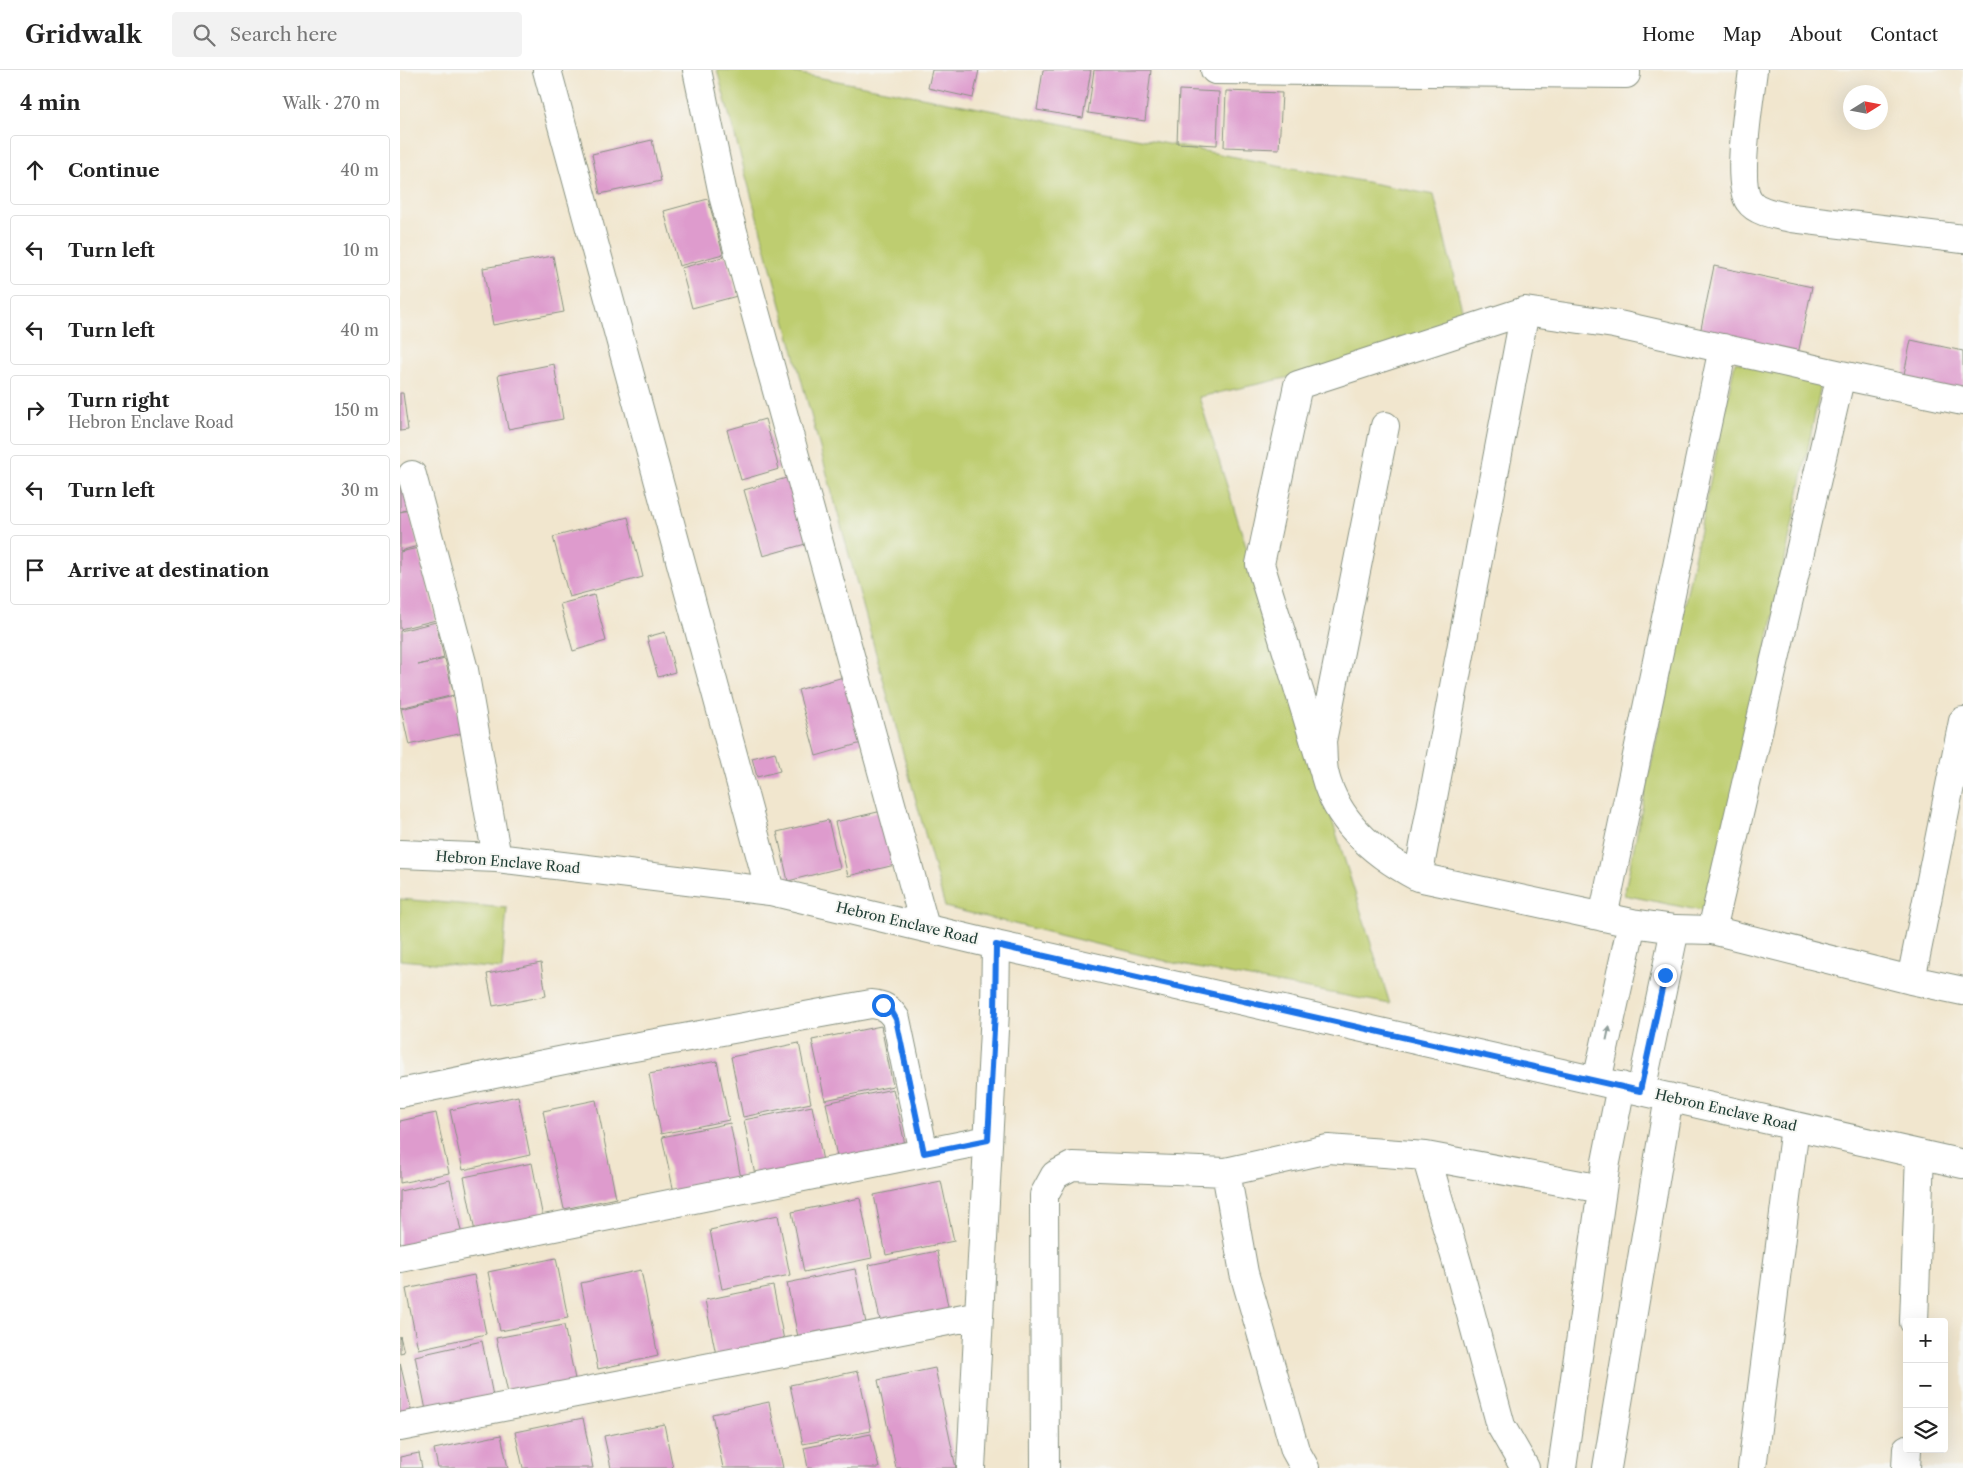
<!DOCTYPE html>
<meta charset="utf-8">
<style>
body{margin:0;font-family:"Libre Caslon Text",serif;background:#f2f2f2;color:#222}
.controls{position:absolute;right:15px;bottom:15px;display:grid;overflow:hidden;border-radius:5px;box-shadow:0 5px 20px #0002}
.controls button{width:45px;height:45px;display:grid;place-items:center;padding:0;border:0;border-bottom:1px solid #e0e0e0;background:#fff;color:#222;font:25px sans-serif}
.compass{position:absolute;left:1443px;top:15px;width:45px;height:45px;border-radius:50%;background:#fff;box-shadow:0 5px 20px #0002;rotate:79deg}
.stop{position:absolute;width:15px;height:15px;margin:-11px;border:4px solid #1a73e8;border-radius:50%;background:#fff}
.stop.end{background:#1a73e8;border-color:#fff;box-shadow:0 1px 5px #0008}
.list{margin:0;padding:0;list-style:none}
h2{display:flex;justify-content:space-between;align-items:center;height:65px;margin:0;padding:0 20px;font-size:21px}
h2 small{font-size:16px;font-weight:400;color:#767676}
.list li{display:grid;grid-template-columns:32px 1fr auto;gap:15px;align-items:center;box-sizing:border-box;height:70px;margin:0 10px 10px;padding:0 10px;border:1px solid #e0e0e0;border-radius:5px}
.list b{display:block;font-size:19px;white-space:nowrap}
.list p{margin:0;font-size:16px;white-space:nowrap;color:#767676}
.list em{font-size:16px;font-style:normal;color:#767676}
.icon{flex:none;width:28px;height:28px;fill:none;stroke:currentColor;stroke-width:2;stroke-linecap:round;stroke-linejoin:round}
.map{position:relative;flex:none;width:1563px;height:1398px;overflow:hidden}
header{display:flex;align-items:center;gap:30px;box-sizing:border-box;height:70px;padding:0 25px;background:#fff;border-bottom:1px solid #e0e0e0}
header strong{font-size:24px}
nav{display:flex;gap:28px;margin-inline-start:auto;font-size:18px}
.search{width:350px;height:45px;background:#f2f2f2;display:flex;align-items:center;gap:12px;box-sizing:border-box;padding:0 18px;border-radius:5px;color:#767676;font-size:19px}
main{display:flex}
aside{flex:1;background:#fff}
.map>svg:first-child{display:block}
.green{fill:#becd6f;stroke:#6e8552}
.building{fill:#de9bcd}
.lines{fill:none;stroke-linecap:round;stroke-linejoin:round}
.minor-casing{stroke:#889281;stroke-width:30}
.minor{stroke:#fff;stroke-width:28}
.oneway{fill:#8f9e9a}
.route{stroke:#1a73e8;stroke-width:6}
.labels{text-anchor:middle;stroke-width:4;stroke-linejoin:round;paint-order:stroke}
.street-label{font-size:14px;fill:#1f3d34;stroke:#f6f6f2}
</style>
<header>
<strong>Gridwalk</strong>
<div class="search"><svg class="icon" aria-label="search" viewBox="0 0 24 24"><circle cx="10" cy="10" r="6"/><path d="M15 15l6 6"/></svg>Search here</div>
<nav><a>Home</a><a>Map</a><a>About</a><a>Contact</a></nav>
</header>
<main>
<aside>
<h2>4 min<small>Walk · 270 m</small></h2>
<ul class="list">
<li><svg class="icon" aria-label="ahead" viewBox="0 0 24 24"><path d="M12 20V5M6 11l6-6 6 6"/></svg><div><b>Continue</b></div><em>40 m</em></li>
<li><svg class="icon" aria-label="left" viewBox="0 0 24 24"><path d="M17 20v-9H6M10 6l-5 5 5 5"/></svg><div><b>Turn left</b></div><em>10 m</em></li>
<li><svg class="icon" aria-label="left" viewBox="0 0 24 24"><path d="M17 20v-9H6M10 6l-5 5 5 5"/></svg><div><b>Turn left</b></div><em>40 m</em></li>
<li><svg class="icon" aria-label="right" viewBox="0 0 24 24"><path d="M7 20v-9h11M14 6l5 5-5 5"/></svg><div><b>Turn right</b><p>Hebron Enclave Road</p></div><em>150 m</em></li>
<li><svg class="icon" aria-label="left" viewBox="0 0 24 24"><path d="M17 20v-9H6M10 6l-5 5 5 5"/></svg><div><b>Turn left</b></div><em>30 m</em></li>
<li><svg class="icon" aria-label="arrive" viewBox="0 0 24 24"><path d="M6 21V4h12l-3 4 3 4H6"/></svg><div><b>Arrive at destination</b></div></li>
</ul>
</aside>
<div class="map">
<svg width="1563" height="1398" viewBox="0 0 1563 1398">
<rect width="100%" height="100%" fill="#f6f6f2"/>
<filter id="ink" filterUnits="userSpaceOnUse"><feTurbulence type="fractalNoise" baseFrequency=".02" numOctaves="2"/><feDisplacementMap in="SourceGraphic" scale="10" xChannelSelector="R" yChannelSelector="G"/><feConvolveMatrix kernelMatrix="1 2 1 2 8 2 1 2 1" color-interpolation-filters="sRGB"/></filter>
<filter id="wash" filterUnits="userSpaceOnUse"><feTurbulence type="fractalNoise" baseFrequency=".0096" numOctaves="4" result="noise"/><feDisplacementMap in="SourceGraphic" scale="20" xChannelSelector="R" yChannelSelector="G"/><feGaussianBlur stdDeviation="1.12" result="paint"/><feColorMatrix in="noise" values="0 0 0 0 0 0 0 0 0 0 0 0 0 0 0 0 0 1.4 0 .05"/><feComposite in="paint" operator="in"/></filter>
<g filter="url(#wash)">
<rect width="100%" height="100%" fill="#f1e6ce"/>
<path class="green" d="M317,0H380L1034,125L1069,268L799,327L990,934L786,896L545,837Z
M1335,292L1422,310L1312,843L1224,825Z
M0,829L107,838L102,899L0,890Z"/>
<g id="blocks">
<path class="building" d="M532,0H579L573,28L528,18Z
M643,0H691L683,48L637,40Z
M694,0H751L745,51L688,43Z
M779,20L819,22L817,75L777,73Z
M826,21L882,23L879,79L824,77Z
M252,70L261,111L200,124L192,84Z
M308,129L323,184L279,196L264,141Z
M153,186L164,242L93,255L83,198Z
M326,186L337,226L292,238L281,198Z
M1314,196L1412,217L1397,289L1299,268Z
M1511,270L1563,281V322L1503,309Z
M154,294L163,349L108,359L98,305Z
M0,323H3L8,360L0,361Z
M365,349L379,399L341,410L327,360Z
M0,405L9,439L0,442Z
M390,407L409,473L363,486L344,420Z
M9,440L18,476L0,481V442Z
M228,447L243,507L169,527L153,467Z
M18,478L36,550L0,559V482Z
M194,525L206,571L173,581L160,534Z
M36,552L44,588L18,595L45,589L54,625L0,638V561Z
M265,562L275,602L258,607L247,567Z
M447,606L465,672L416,686L398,620Z
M54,626L63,663L9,675L1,639Z
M375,682L380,701L357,707L352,688Z
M482,741L495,795L448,806L435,752Z
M428,750L440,798L388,811L377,762Z
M141,893L146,926L93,936L87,904Z
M481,956L493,1016L425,1030L412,970Z
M399,973L411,1033L343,1047L331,987Z
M317,991L329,1050L261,1064L249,1004Z
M493,1019L506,1079L438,1092L426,1033Z
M118,1026L130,1085L63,1100L50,1040Z
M196,1030L216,1128L164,1139L143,1041Z
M412,1036L424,1096L356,1110L344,1050Z
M36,1043L49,1103L0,1113V1051Z
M330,1053L342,1113L275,1127L262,1067Z
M132,1093L144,1153L76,1167L64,1107Z
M50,1110L63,1170L0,1183V1121Z
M541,1111L554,1171L486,1185L474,1125Z
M460,1128L472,1188L404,1202L392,1142Z
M378,1145L390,1205L322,1219L310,1160Z
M537,1181L549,1241L481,1255L469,1195Z
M156,1188L168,1248L100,1261L88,1202Z
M455,1199L467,1258L399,1272L387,1213Z
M241,1200L258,1286L198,1299L181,1213Z
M74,1205L86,1264L18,1279L6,1219Z
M373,1216L385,1275L317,1290L305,1230Z
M164,1255L176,1314L109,1328L96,1268Z
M0,1266L4,1282L0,1283Z
M82,1271L94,1331L27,1345L15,1286Z
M0,1293L13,1348L0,1351Z
M535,1298L556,1398H496L478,1310Z
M458,1301L471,1361L403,1374L390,1315Z
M369,1332L383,1398H323L312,1344Z
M183,1348L193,1398H123L115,1362Z
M264,1354L273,1398H211L204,1366Z
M471,1364L479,1398H408L404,1378Z
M101,1365L108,1398H38L34,1379Z
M19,1383L22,1398H0V1387Z"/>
</g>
</g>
<g filter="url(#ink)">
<use href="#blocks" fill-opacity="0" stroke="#889281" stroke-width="1"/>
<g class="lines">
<g class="minor-casing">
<path id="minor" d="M147,0L370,821
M297,0L324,129L525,857
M815,0L1226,4V0
M1353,0C1350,26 1335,112 1349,131C1357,143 1379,145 1392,148L1563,169
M1125,241L1018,807L1232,853L1275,859L1312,860L1511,910L1563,651
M1441,305L1563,331
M985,356L922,671C923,682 922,695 925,706C938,754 976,785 1018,807
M12,405L64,600L97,788
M925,705L860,494L898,315L1125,241L1214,254L1441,305L1312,860
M0,784L97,788L370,821L596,875L1563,1094
M1203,847L1323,278
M1511,910L1563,921
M1197,1011L1232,853
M1241,1021L1275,859
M0,1023L179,987L471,934C483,935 489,938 496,949L524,1083
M1026,1086L1058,1196L1101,1356L1125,1398
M826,1102L844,1203L895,1380L905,1398
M0,1188L588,1070
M1514,1252L1520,1084
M0,1357L579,1245
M571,1398L595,941L596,875
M645,1398L644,1125L655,1105L672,1096L826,1102L928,1079L1026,1086L1202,1119
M1162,1398L1206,1092L1221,1016
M1207,1398L1269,1027
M1352,1398L1395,1056
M1506,1398L1507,1379"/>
</g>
<use href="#minor" class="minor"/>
</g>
<defs><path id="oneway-solid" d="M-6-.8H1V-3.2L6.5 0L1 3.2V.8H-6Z" transform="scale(1.25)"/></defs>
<use class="oneway" href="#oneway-solid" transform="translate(1208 963) rotate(-78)"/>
</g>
<g class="lines" filter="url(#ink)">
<path class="route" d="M483,935L491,940L496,949L524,1083L588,1070L595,941L596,875L1240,1021L1265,905"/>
</g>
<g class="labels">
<g class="street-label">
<text transform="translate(108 792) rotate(5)" y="5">Hebron Enclave Road</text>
<text transform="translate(507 853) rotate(13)" y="5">Hebron Enclave Road</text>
<text transform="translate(1326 1040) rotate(13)" y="5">Hebron Enclave Road</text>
</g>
</g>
</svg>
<div class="controls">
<button>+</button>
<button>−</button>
<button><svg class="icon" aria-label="layers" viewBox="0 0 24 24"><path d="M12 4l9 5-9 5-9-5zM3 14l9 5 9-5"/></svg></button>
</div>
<svg class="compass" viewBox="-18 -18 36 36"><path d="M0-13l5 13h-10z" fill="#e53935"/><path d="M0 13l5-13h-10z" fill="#767676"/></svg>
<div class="stop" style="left:483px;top:935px"></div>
<div class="stop end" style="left:1265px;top:905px"></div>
</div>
</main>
